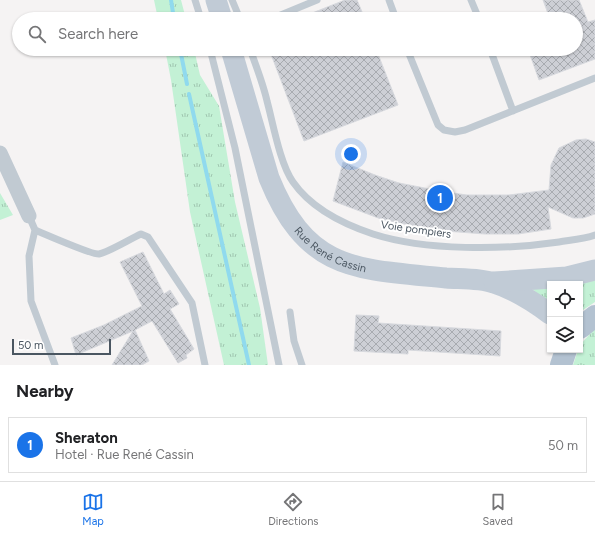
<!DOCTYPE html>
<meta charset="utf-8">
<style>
body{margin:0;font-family:Figtree,sans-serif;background:#f6f6f6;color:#202124}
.controls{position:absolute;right:12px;bottom:12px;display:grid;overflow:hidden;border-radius:0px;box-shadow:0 1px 3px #0004}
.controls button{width:36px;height:36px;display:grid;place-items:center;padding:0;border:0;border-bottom:1px solid #e0e0e0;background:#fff;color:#202124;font:20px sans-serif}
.scale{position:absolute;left:12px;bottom:10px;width:99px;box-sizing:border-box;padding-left:4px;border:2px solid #4a5661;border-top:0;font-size:11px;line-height:14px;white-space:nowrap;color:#4a5661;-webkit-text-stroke:3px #fff;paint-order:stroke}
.you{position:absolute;left:351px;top:154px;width:14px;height:14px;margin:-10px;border:3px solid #fff;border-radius:50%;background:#1a73e8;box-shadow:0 0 0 6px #1a73e833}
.badge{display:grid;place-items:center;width:26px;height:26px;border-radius:50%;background:#1a73e8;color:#fff;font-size:13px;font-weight:700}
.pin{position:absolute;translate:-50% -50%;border:2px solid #fff;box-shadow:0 1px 4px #0006}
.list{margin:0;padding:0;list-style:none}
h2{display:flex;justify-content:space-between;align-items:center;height:52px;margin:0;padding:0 16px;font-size:17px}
h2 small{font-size:13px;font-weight:400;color:#757577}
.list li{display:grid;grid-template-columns:26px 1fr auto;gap:12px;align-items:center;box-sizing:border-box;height:56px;margin:0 8px 8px;padding:0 8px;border:1px solid #e0e0e0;border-radius:0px}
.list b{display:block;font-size:15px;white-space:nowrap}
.list p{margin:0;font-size:13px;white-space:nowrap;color:#757577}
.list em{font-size:13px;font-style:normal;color:#757577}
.icon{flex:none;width:22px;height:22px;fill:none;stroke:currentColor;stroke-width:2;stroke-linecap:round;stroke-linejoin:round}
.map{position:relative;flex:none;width:595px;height:365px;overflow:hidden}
.search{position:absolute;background:#fff;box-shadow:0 1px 3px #0004;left:12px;right:12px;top:12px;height:44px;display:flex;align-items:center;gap:10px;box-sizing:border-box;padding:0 14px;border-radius:22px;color:#757577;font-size:15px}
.sheet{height:116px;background:#fff}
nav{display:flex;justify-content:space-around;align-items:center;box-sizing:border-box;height:56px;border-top:1px solid #e0e0e0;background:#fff;font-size:11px;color:#757577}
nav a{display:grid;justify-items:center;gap:2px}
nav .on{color:#1a73e8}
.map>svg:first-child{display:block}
.grass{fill:url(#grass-tufts)}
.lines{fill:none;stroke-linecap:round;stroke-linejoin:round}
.stream{stroke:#90daee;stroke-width:4}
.building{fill:url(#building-cross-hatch);stroke:#d7d9de}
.lane{stroke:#c1cad2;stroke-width:7}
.street{stroke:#c1cad2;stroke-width:15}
.secondary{stroke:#c1cbd6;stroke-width:21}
.primary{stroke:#b3c2d1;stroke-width:22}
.labels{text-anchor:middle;stroke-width:4;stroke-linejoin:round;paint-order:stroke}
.street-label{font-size:11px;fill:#4a5661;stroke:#fff}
</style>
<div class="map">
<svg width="595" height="365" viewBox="0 0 595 365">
<defs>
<pattern id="grass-tufts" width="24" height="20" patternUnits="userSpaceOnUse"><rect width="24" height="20" fill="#c3f1d5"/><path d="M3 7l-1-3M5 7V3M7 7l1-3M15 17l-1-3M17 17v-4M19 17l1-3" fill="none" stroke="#a0c6b0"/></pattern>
<pattern id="building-cross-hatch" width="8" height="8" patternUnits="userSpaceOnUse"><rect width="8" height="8" fill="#cdcfd5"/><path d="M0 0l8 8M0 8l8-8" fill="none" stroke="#a8abb0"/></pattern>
</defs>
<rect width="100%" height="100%" fill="#f5f3f3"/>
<path class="grass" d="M154,0H181L186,19H158Z
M165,49H194L200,75L219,106L235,202L260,308L268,365H224L190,212L171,80Z
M0,193L13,215L0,220Z
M595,275V302L580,312V284H550V305L528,285Z
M595,328V365H573L578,350H580L581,344Z"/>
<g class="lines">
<path class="stream" d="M171,0L174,19
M180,49L187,84
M189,94L249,365"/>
</g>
<path class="building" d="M345,0H357L365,19H297Z
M543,0H579L588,22L595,20V59L539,80L528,49H576V19H550Z
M269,49H376L398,105L304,141Z
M586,139L595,142V214L583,218H573L548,207L551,229L518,234H485L432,230L381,219L333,201L343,162L375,175L399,183L445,192L467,195H509L549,190L551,165L559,148L576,140Z
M143,252L164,294L170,290L179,304L170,309L194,349L186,355L187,358L178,363L152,321L135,330L149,361L142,365H112L133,331L76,355L71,338L104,325L142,306L120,262Z
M356,315L379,316L378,323L501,331L500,356L408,350V354L354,351Z"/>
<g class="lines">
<path class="lane" d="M195,0L201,19
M232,0L240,19
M389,0L396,19
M471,0L479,19
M271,19L317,0
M210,49L235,148L279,365
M250,49C256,66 263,83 267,101C273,123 280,164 293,182C311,208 343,224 373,234C426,251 504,250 559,242C571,240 584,239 595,235
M407,49L438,125L444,130L455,132L465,130L595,78
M490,49L513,111
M29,216L35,230L29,256L31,301L55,365
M35,230C45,234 92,255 99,254C109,252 130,239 141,234L148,237L192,303L205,365
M290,312L294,341L302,365"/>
<path class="street" d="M0,153L29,216"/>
<g class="secondary">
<path d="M216,0L222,19"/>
<path id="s1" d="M231,49L269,178C307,272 356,269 446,278C461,279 480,278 494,283C513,289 534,302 550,314"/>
<path d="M494,282L567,277L595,270"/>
</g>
<path class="primary" d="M580,328L595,316
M561,365L566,350"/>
</g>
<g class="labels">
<g class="street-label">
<text transform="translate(416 229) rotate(8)" y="4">Voie pompiers</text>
<text dy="4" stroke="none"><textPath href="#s1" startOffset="233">Rue René Cassin</textPath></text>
</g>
</g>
</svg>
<div class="controls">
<button><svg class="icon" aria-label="locate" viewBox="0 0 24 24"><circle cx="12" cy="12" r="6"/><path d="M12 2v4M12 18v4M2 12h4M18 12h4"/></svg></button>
<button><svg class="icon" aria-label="layers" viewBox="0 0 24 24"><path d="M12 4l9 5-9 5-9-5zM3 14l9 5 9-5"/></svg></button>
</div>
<div class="scale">50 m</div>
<div class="you"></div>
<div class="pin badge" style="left:440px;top:198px">1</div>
<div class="search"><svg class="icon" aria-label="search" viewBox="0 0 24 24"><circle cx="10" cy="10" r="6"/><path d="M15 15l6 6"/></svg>Search here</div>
</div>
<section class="sheet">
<h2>Nearby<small></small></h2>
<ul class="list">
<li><span class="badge">1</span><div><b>Sheraton</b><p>Hotel · Rue René Cassin</p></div><em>50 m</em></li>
</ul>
</section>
<nav>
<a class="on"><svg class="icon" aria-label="map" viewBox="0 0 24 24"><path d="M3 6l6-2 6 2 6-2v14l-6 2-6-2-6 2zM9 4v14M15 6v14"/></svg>Map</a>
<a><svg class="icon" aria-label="directions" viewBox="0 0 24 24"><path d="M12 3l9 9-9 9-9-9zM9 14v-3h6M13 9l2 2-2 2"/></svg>Directions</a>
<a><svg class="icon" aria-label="saved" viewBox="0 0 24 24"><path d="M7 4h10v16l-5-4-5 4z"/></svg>Saved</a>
</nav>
